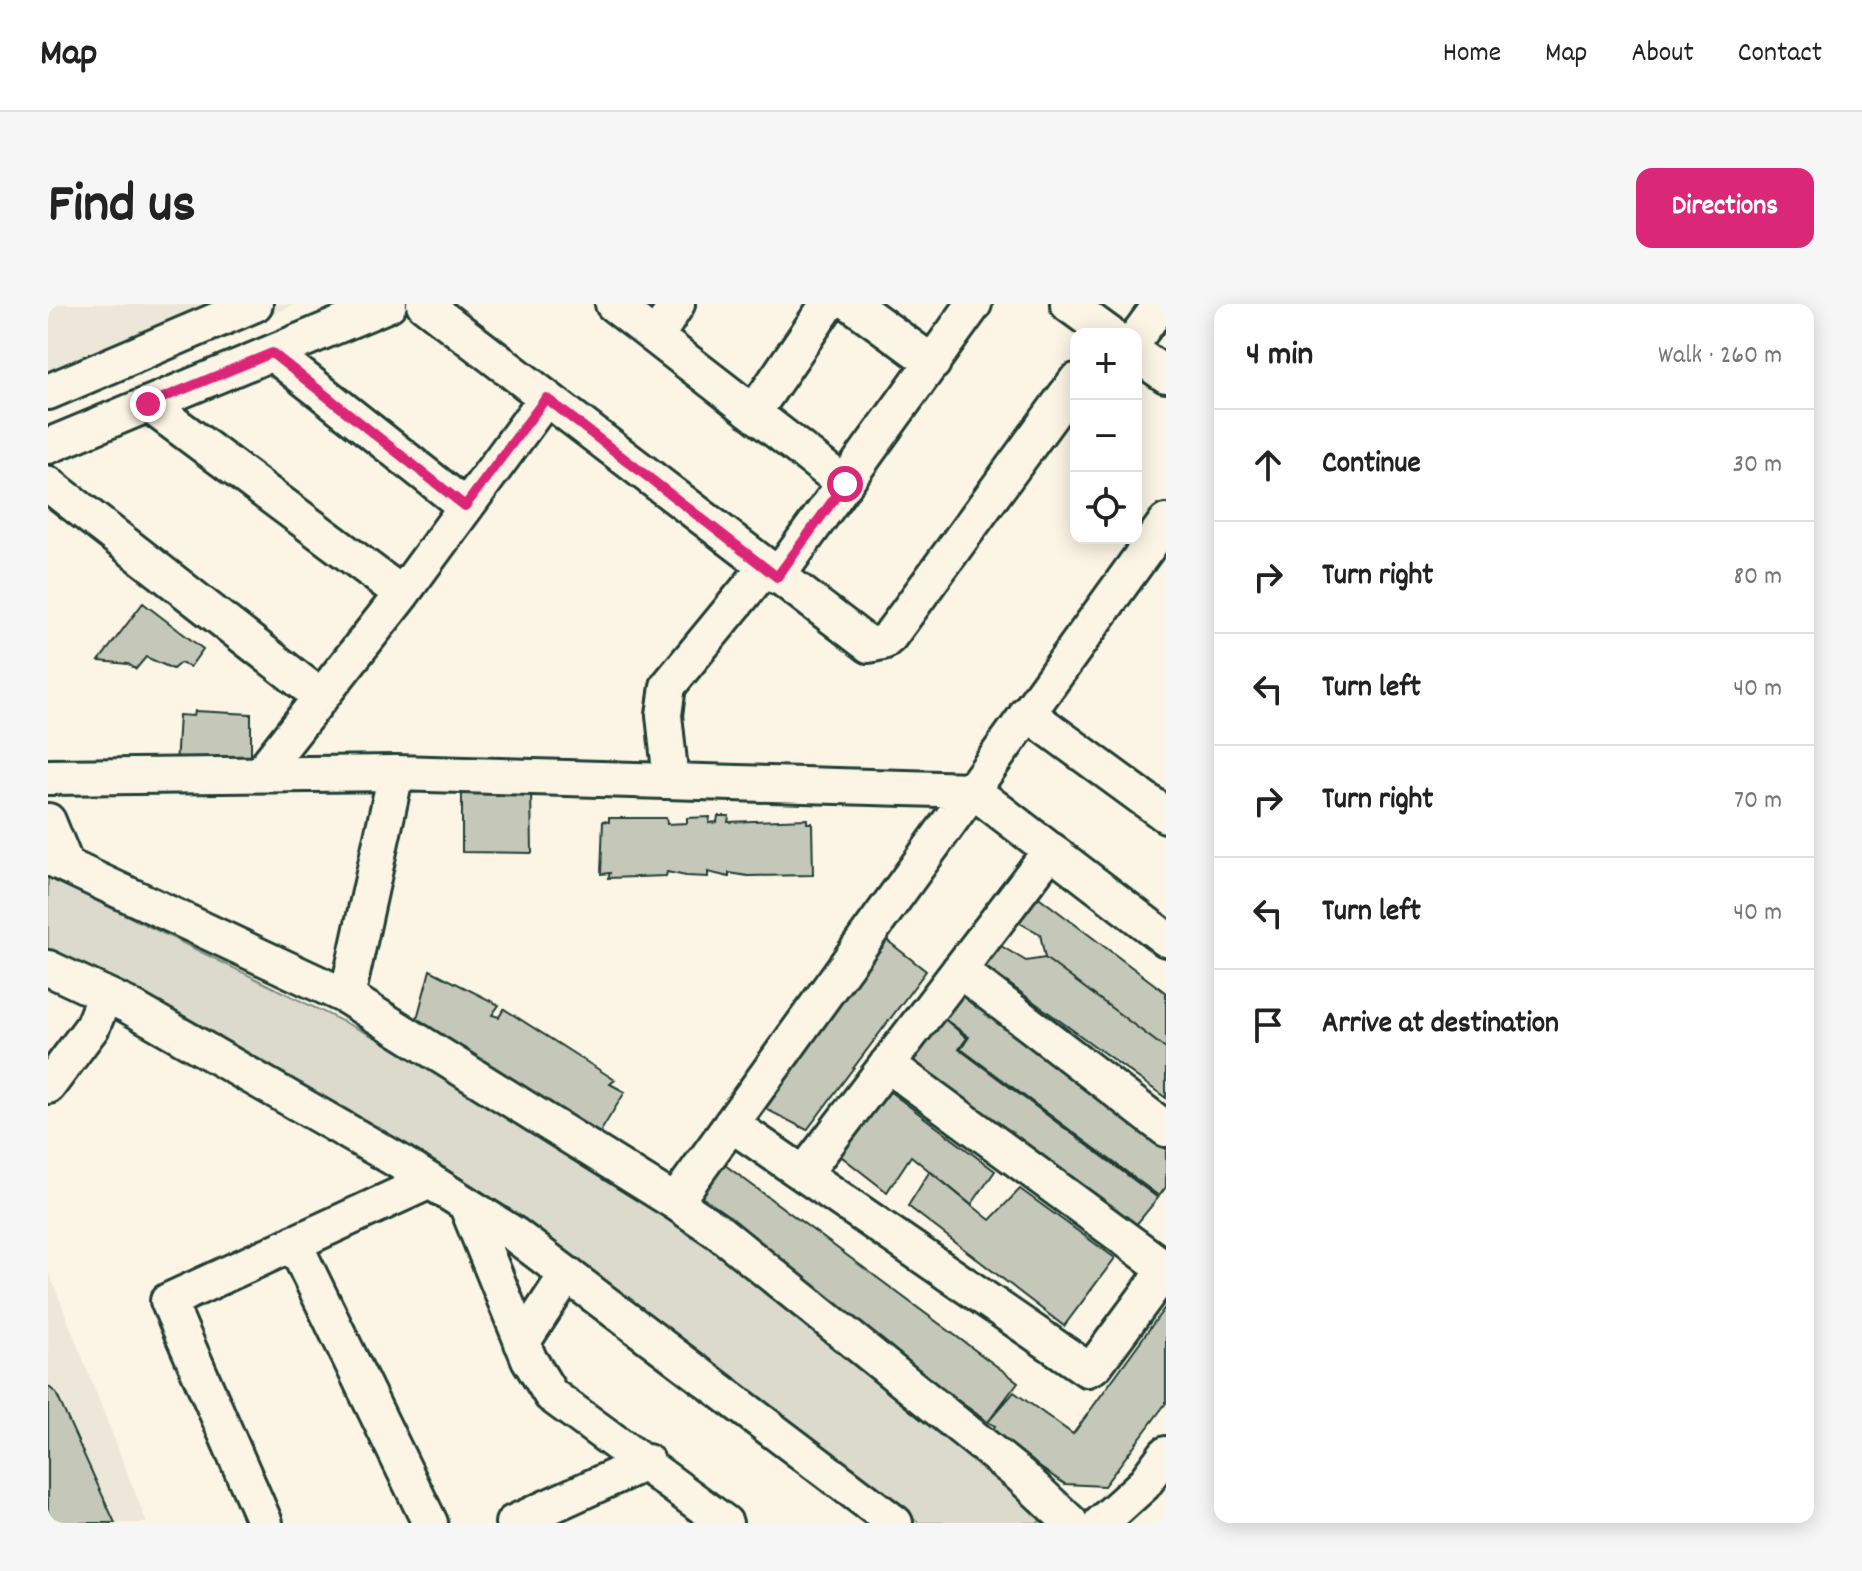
<!DOCTYPE html>
<meta charset="utf-8">
<style>
body{margin:0;font-family:Dekko,sans-serif;background:#f6f6f6;color:#222}
.controls{position:absolute;right:24px;top:24px;display:grid;overflow:hidden;border-radius:16px;box-shadow:0 4px 20px #0003}
.controls button{width:72px;height:72px;display:grid;place-items:center;padding:0;border:0;border-bottom:2px solid #e0e0e0;background:#fff;color:#222;font:40px sans-serif}
.stop{position:absolute;width:24px;height:24px;margin:-18px;border:6px solid #db2777;border-radius:50%;background:#fff}
.stop.end{background:#db2777;border-color:#fff;box-shadow:0 2px 8px #0008}
.list{margin:0;padding:0;list-style:none}
h2{display:flex;justify-content:space-between;align-items:center;height:104px;margin:0;padding:0 32px;font-size:34px}
h2 small{font-size:26px;font-weight:400;color:#767676}
.list li{display:grid;grid-template-columns:52px 1fr auto;gap:24px;align-items:center;box-sizing:border-box;height:112px;padding:0 32px;border-top:2px solid #e0e0e0}
.list b{display:block;font-size:30px;white-space:nowrap}
.list em{font-size:26px;font-style:normal;color:#767676}
.icon{flex:none;width:44px;height:44px;fill:none;stroke:currentColor;stroke-width:2;stroke-linecap:round;stroke-linejoin:round}
.map{position:relative;flex:none;width:1118px;height:1219px;overflow:hidden;border-radius:16px}
header{display:flex;align-items:center;gap:48px;box-sizing:border-box;height:112px;padding:0 40px;background:#fff;border-bottom:2px solid #e0e0e0}
header strong{font-size:38px}
nav{display:flex;gap:44px;margin-inline-start:auto;font-size:28px}
.intro{display:flex;align-items:center;justify-content:space-between;box-sizing:border-box;height:192px;padding:0 48px}
h1{margin:0;font-size:56px}
.button{padding:20px 36px;border-radius:16px;background:#db2777;color:#fff;font-size:28px;font-weight:700}
main{display:flex;gap:48px;padding:0 48px}
aside{flex:1;background:#fff;border-radius:16px;box-shadow:0 4px 20px #0003}
.map>svg:first-child{display:block}
.built{fill:#ece7d8}
.green{fill:#dcdacc;stroke:#7e8c80;stroke-width:2}
.building{fill:#c5c7b9;stroke:#1f3d34;stroke-width:2}
.lines{fill:none;stroke-linecap:round;stroke-linejoin:round}
.minor-casing{stroke:#1f3d34;stroke-width:40}
.minor{stroke:#fcf5e5;stroke-width:34}
.route{stroke:#db2777;stroke-width:10}
</style>
<header>
<strong>Map</strong>
<nav><a>Home</a><a>Map</a><a>About</a><a>Contact</a></nav>
</header>
<div class="intro"><h1>Find us</h1><a class="button">Directions</a></div>
<main>
<div class="map">
<svg width="1118" height="1219" viewBox="0 0 1118 1219">
<rect width="100%" height="100%" fill="#fcf5e5"/>
<filter id="ink" filterUnits="userSpaceOnUse"><feTurbulence type="fractalNoise" baseFrequency=".0125" numOctaves="2"/><feDisplacementMap in="SourceGraphic" scale="16" xChannelSelector="R" yChannelSelector="G"/><feConvolveMatrix kernelMatrix="1 2 1 2 8 2 1 2 1" color-interpolation-filters="sRGB"/></filter>
<g filter="url(#ink)">
<path class="built" d="M0,0H248L0,107Z
M0,966L99,1219H0Z"/>
<path class="green" d="M0,573L408,773L615,907L1000,1213L989,1219H871L713,1104L0,651Z"/>
<path class="building" d="M95,299L155,345L142,363L132,359L125,365L98,353L88,365L80,360L51,357Z
M147,407L203,410V462H128L131,411L146,412Z
M414,485H483L484,549L414,548Z
M670,512H681L680,518L759,515V519H764L765,571L700,572L681,569V573L660,568V573L638,572L619,568L618,572L560,574L562,569L553,570L555,517L561,518V514H618L619,520L639,519V514L662,513L661,519L669,518Z
M980,585L1118,689V745L997,654L992,630L961,613Z
M831,630L878,667L759,826L706,799Z
M948,639L978,657L997,654L1118,745V794L931,658Z
M382,666L451,701L444,711L451,713L456,705L567,776L562,780L577,788L551,830L539,823L535,829L366,726Z
M912,686L1118,839V883L1111,892L913,745L921,733L894,713Z
M894,713L919,734L911,745L1110,894L1083,927L859,760Z
M841,787L947,867L923,901L863,852L839,888L789,849Z
M677,861L970,1078L940,1118L651,909L655,897L651,892Z
M882,867L942,916L972,885L1067,954L1016,1022L860,902Z
M1118,1002V1099L1056,1182L1017,1180L943,1131L947,1122L940,1118L966,1088L1025,1130Z
M0,1082L8,1089L67,1219H0Z"/>
<g class="lines">
<g class="minor-casing">
<path id="minor" d="M376,0L821,341L835,338L842,332L1028,77
M565,0L797,180
M804,0L885,59
M1020,0L1061,30
M608,33L629,0
M1088,34L1113,0
M224,49L417,202
M1088,50L1118,71
M0,88L207,0
M100,100L354,290
M706,108L780,0
M0,142L341,0
M0,180L273,393
M729,273L926,0
M979,409L1118,511
M213,469L354,290L498,94
M0,473L348,469L924,486L1118,635
M623,477L616,411L620,382L717,264
M0,517L18,561
M0,553L299,693L627,898L671,928L972,1171L1022,1218
M0,664L79,701L347,855L467,931L847,1219
M911,666L1118,825
M299,693L348,469
M839,760L1118,965
M0,782L44,723L57,691
M683,820L1039,1065L1047,1061L1118,965
M757,868L1003,546
M627,898L1118,218
M418,900L481,1055L503,1091L677,1219
M246,939L382,1219
M474,1039L519,970
M217,1219L120,997L382,877
M465,1219L599,1158
M1053,1219L1095,1181L1118,1150"/>
</g>
<use href="#minor" class="minor"/>
</g>
</g>
<g class="lines" filter="url(#ink)">
<path class="route" d="M100,100L224,49L417,202L498,94L729,273L797,180"/>
</g>
</svg>
<div class="controls">
<button>+</button>
<button>−</button>
<button><svg class="icon" aria-label="locate" viewBox="0 0 24 24"><circle cx="12" cy="12" r="6"/><path d="M12 2v4M12 18v4M2 12h4M18 12h4"/></svg></button>
</div>
<div class="stop" style="left:797px;top:180px"></div>
<div class="stop end" style="left:100px;top:100px"></div>
</div>
<aside>
<h2>4 min<small>Walk · 260 m</small></h2>
<ul class="list">
<li><svg class="icon" aria-label="ahead" viewBox="0 0 24 24"><path d="M12 20V5M6 11l6-6 6 6"/></svg><div><b>Continue</b></div><em>30 m</em></li>
<li><svg class="icon" aria-label="right" viewBox="0 0 24 24"><path d="M7 20v-9h11M14 6l5 5-5 5"/></svg><div><b>Turn right</b></div><em>80 m</em></li>
<li><svg class="icon" aria-label="left" viewBox="0 0 24 24"><path d="M17 20v-9H6M10 6l-5 5 5 5"/></svg><div><b>Turn left</b></div><em>40 m</em></li>
<li><svg class="icon" aria-label="right" viewBox="0 0 24 24"><path d="M7 20v-9h11M14 6l5 5-5 5"/></svg><div><b>Turn right</b></div><em>70 m</em></li>
<li><svg class="icon" aria-label="left" viewBox="0 0 24 24"><path d="M17 20v-9H6M10 6l-5 5 5 5"/></svg><div><b>Turn left</b></div><em>40 m</em></li>
<li><svg class="icon" aria-label="arrive" viewBox="0 0 24 24"><path d="M6 21V4h12l-3 4 3 4H6"/></svg><div><b>Arrive at destination</b></div></li>
</ul>
</aside>
</main>
